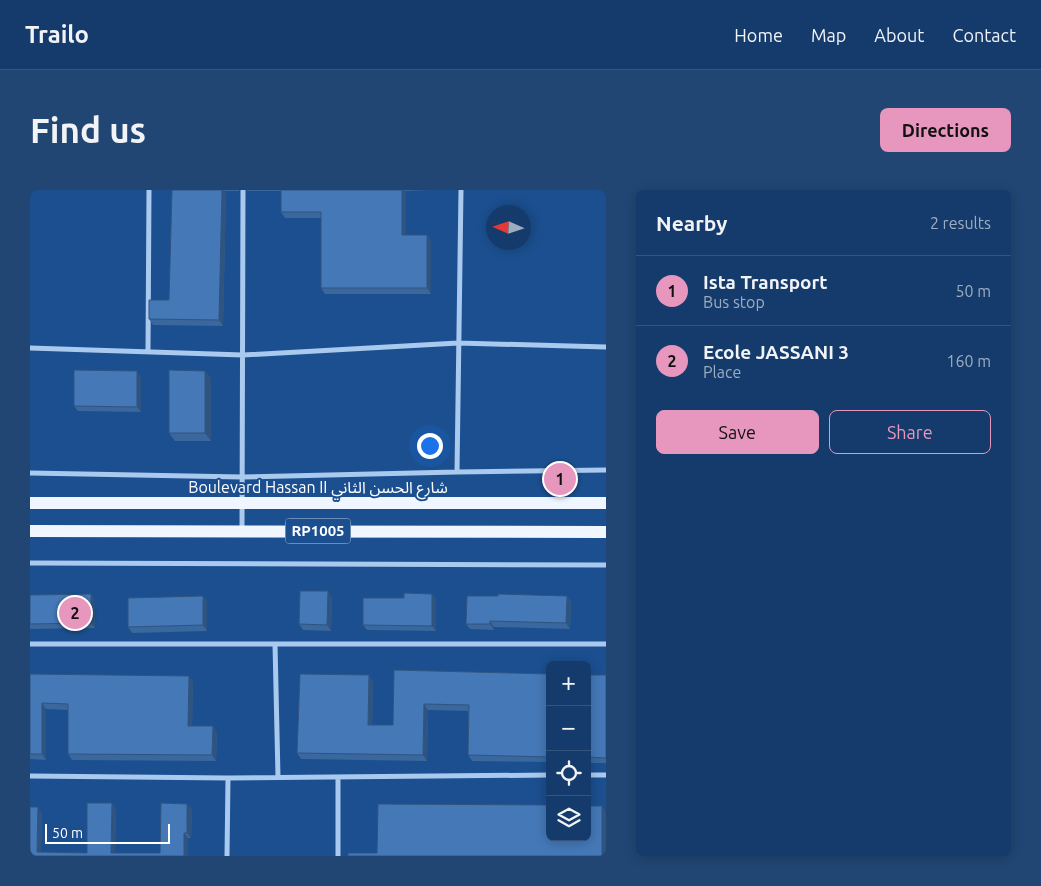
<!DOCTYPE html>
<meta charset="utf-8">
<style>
body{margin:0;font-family:Ubuntu,"Noto Sans Arabic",sans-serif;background:#214673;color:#f1f3f6}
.controls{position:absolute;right:15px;bottom:15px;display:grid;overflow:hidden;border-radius:8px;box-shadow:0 2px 12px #0003}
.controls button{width:45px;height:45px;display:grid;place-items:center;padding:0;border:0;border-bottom:1px solid #33557e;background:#143b6b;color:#f1f3f6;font:25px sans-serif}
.compass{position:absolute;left:456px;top:15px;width:45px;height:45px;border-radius:50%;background:#143b6b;box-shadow:0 2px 12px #0003;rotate:273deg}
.scale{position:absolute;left:15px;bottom:12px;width:125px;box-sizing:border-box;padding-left:5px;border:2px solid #fff;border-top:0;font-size:14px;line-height:18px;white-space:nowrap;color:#fff;-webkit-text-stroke:4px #1b4f8f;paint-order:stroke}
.you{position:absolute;left:399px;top:255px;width:18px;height:18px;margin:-12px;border:4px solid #fff;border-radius:50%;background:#1a73e8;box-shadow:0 0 0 8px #1a73e833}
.badge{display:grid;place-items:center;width:32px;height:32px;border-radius:50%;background:#e797bd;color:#111;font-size:16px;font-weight:700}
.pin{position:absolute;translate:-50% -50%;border:2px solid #fff;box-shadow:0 1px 5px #0006}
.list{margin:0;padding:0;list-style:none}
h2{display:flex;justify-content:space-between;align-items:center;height:65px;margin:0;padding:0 20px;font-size:21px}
h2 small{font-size:16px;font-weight:400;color:#9dadc1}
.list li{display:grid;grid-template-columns:32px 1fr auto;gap:15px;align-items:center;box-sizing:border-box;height:70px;padding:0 20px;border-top:1px solid #33557e}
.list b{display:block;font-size:19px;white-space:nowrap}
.list p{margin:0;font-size:16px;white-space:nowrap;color:#9dadc1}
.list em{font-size:16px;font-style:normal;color:#9dadc1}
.actions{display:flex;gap:10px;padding:15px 20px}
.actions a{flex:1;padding:11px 0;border:1px solid #e797bd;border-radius:8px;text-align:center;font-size:18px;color:#e797bd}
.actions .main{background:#e797bd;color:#111}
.icon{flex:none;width:28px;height:28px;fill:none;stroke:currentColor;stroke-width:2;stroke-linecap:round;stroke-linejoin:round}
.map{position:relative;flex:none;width:576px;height:666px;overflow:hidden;border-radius:8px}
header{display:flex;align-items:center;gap:30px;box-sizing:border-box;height:70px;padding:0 25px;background:#143b6b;border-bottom:1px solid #33557e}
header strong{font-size:24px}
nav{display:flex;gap:28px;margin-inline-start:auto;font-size:18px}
.intro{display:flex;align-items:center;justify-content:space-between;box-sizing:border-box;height:120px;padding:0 30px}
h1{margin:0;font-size:35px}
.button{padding:12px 22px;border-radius:8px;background:#e797bd;color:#111;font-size:18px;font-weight:700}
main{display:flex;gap:30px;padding:0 30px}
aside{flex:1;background:#143b6b;border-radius:8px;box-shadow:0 2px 12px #0003}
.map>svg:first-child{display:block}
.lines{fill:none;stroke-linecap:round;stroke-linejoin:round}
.minor{stroke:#a9c9ee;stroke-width:5}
.primary{stroke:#f0f6ff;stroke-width:12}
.wall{fill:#3a679d}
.shaded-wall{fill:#305480}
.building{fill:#4478b7;stroke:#305480}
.labels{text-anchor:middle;stroke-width:4;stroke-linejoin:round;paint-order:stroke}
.shield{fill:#1b4f8f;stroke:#bbcadd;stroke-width:1}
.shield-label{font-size:15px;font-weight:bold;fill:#fff}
.street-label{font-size:16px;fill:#fff;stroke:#1b4f8f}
</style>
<header>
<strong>Trailo</strong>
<nav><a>Home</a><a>Map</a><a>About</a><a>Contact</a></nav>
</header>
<div class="intro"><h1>Find us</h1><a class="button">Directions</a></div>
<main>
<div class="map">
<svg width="576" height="666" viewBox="0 0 576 666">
<rect width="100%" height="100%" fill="#1b4f8f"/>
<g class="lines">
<path class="minor" d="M0,158L213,165L428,153L576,157
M118,162L119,0
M427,282L431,0
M0,283L212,287L427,282L576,280
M212,340L213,0
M0,373L576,375
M0,454H576
M245,454L248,587
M557,585H576
M0,586L198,588L520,585
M308,587V666
M197,666L198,588"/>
<path class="primary" d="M0,313H576
M0,341L576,342"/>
</g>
<path class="wall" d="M142,0H209V1H196L193,136L123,135L119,129L139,110Z
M217,0H400L376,1V45H397L401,51V104H295L291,98V28H255L251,22V1H217Z
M175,181L181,189V251H145L139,243Z
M111,187V222L48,221L44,216Z
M0,405L64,408L65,438L0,439Z
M173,406L177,412V441L102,443L98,437Z
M468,406H537L541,412L540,439L464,437V440L440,439L436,434Z
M302,407L301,441L273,440L269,434Z
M406,409V441L337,440L333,435Z
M364,480L520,484V572L442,571L438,565V521L398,520L397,571L271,569L267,563L343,491L342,535H363Z
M0,484L163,491L162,536L187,542L186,571L42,570L38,564V520L16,519V570L0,569Z
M557,485H576V573H557Z
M82,613L86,619L85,663H130L162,619L161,648H158V666H0L12,623L11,662L57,663Z"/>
<path class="shaded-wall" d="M192,0L196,1L193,136L189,130Z
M372,0L376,1V51L372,45Z
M397,45L401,51V104L397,98Z
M107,181L111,187V222L107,217Z
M175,181L181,189V251L175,243Z
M298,401L302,407L301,441L297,435Z
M61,404L64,408L65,438L61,433Z
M402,404L406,409V441L402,436Z
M173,406L177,412V441L173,435Z
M537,406L541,412L540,439L536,433Z
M460,431L464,437V440L460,434Z
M339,485L343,491L342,541L338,535Z
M159,486L163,491L162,542L158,536Z
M12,513L16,519V570L12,564Z
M394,514L398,520L397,571L393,565Z
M183,536L187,542L186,571L182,565Z
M82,613L86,619L85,666L81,663Z
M157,614L162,619L161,648L157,643Z
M572,616L576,621V666L572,665Z
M8,617L12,623L11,666L7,662Z
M154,643L158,648V666H154Z"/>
<path class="building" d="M142,0H192L189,130L119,129V110H139Z
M251,0H372V45H397V98H291V22H251Z
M44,180L107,181V217L44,216Z
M139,180L175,181V243H139Z
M270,401H298L297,435L269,434Z
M374,403L402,404V436L333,435V408H374Z
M61,404V433L0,434V405Z
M468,404L537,406L536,433L460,431V434H436L437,406H468Z
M173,406V435L98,437V408Z
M364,480L520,484V567L438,565L439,515L394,514L393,565L267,563L270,484L339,485L338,535H363Z
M0,484L159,486L158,536H183L182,565L38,564V514L12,513V564H0Z
M557,485H576V568L557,567Z
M57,613H82L81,663H130L131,613L157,614V643H154V666H0V617H8L7,662L57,663Z
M348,614L520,615V647H557V616H572V665L576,666H318V663H347Z"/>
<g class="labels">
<rect class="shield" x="255.5" y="328.5" width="65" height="25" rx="4"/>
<g class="shield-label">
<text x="288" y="346">RP1005</text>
</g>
<g class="street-label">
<text x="288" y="303">Boulevard Hassan II شارع الحسن الثاني</text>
</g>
</g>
</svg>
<div class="controls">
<button>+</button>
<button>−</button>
<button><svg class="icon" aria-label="locate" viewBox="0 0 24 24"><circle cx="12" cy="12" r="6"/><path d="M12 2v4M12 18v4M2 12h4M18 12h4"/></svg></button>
<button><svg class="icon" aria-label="layers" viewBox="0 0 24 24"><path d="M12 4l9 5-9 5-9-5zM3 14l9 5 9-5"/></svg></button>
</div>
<svg class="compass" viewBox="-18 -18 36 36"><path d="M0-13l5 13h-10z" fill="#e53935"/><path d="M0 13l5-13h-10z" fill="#9dadc1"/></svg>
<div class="scale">50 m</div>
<div class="you"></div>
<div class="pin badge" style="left:530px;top:289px">1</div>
<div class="pin badge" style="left:45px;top:423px">2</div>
</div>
<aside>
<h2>Nearby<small>2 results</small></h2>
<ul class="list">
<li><span class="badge">1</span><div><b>Ista Transport</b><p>Bus stop</p></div><em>50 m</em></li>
<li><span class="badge">2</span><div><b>Ecole JASSANI 3</b><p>Place</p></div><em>160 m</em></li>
</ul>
<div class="actions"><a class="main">Save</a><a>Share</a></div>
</aside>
</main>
